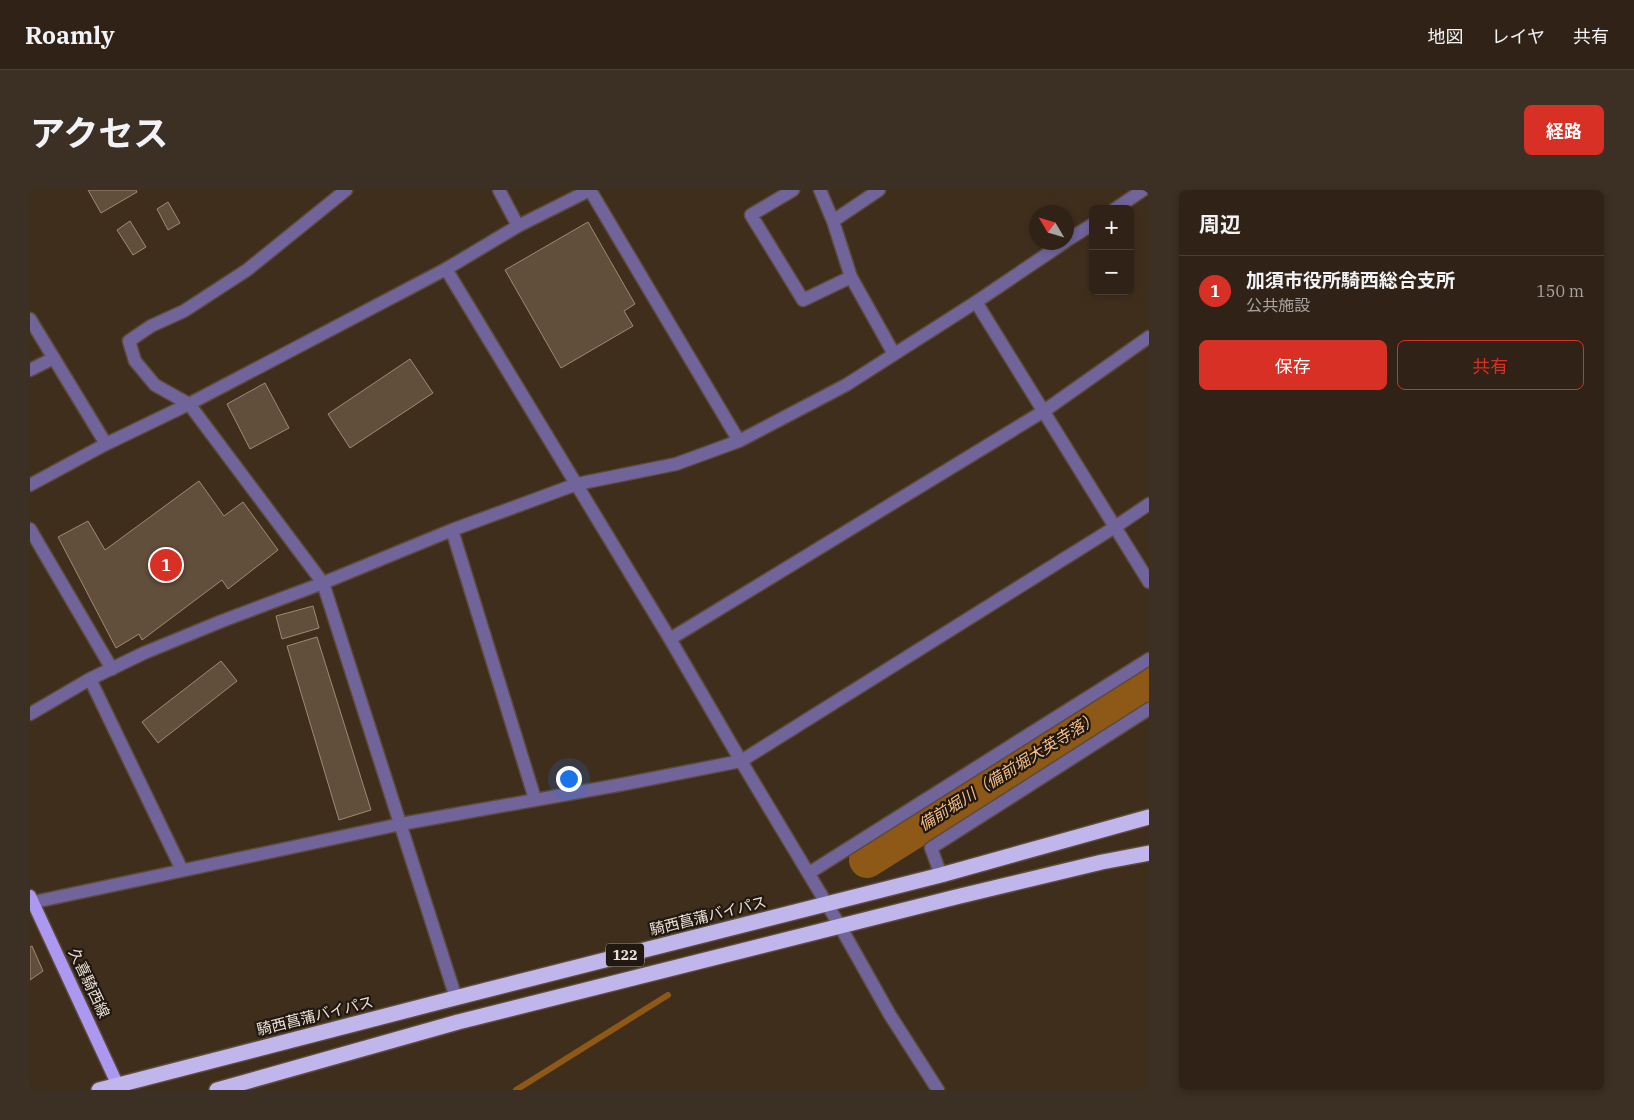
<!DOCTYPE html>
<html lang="ja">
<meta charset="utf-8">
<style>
body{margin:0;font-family:"IBM Plex Serif","Noto Sans JP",serif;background:#3c2f23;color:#f1f3f6}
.controls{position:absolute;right:15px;top:15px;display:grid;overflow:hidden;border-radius:8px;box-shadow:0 2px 8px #0003}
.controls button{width:45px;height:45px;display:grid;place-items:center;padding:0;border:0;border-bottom:1px solid #4b3f35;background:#302216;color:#f1f3f6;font:25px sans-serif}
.compass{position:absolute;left:999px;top:15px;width:45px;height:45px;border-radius:50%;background:#302216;box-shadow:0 2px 8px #0003;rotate:308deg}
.you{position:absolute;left:538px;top:588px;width:18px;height:18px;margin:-12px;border:4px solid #fff;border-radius:50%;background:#1a73e8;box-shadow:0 0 0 8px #1a73e833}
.badge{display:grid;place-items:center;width:32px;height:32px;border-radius:50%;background:#d93025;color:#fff;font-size:16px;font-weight:700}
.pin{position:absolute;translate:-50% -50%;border:2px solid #fff;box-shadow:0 1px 5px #0006}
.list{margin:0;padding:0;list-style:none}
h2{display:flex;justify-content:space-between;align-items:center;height:65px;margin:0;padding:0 20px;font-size:21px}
h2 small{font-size:16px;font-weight:400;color:#a8a4a1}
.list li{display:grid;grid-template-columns:32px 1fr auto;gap:15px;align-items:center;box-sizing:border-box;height:70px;padding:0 20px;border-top:1px solid #4b3f35}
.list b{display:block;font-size:19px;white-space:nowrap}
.list p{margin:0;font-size:16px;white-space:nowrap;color:#a8a4a1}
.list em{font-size:16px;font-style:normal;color:#a8a4a1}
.actions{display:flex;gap:10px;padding:15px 20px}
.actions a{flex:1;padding:11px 0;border:1px solid #d93025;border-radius:8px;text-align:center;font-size:18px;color:#d93025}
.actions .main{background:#d93025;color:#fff}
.map{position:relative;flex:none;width:1119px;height:900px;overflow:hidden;border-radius:8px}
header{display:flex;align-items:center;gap:30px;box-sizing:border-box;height:70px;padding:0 25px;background:#302216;border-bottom:1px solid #4b3f35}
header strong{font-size:24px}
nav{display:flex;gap:28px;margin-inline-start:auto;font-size:18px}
.intro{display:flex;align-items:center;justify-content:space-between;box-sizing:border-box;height:120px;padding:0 30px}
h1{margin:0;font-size:35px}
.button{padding:12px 22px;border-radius:8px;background:#d93025;color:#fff;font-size:18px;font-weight:700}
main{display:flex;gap:30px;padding:0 30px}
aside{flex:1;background:#302216;border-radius:8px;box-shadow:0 2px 8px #0003}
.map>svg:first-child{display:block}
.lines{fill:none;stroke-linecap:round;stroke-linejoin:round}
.stream{stroke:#8e5817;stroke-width:6}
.river{stroke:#8e5817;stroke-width:36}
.building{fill:#614e3b;stroke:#9f8a76}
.minor-casing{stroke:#5c4b3b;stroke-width:15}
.major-casing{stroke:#5c4b3b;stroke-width:15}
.highway-casing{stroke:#5c4b3b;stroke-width:18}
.minor{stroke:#70649b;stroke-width:12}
.major{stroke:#ad98f1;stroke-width:12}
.highway{stroke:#c1b6ec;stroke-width:15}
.labels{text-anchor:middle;stroke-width:4.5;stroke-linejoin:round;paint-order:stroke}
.shield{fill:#201811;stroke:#afa59b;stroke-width:1}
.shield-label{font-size:14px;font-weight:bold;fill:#ece1d6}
.street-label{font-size:15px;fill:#ece1d6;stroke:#201811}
.water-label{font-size:16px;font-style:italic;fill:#f5be87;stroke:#201811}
</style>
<header>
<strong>Roamly</strong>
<nav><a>地図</a><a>レイヤ</a><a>共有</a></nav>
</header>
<div class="intro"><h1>アクセス</h1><a class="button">経路</a></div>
<main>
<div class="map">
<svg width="1119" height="900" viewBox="0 0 1119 900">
<rect width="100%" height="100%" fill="#402e1d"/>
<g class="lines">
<path class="stream" d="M486,900L638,805"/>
<path class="river" d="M837,670L1119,493"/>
</g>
<path class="building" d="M58,0H106L107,2L71,23Z
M138,12L150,33L138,40L127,19Z
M100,31L116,57L103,65L87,40Z
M558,32L605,114L594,121L603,136L531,178L475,80Z
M380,169L403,203L320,258L298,224Z
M235,193L259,238L220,259L197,214Z
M169,291L194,326L213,312L248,360L198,399L192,390L112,450L109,444L86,458L28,347L58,331L75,360Z
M283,416L289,438L252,449L246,426Z
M287,447L341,620L309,630L257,456Z
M191,471L207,491L128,553L112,532Z
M2,756L13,781L0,790V757Z"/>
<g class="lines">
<g class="minor-casing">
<path id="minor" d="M316,0L217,80L154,121L121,136L99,151L105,171L125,195L159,214L293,393L426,808
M469,0L488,36
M560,0L709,251
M763,0L721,25L773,110L821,87L803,31L790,0
M1085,19L1113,0
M803,31L849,0
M1036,51L1063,34
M416,79L640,449L711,571L810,736L860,825L908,900
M821,87L864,164
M946,112L1119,392
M0,129L76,254
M0,180L24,168
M0,295L76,254L159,214L416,79L488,36L560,0
M0,339L82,479
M422,340L505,609
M640,449L1014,221L1119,147
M60,489L152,680
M0,524L60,489L114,463L192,431L293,393L422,340L547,294L646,274L709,251L816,195L946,112L1035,52
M779,683L1119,469
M911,685L901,658L1119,519
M0,713L371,634L594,594L711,571L1085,337L1119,314"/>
</g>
<g class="major-casing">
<path id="major" d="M0,706L90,900"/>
</g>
<g class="highway-casing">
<path id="highway" d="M69,900L421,809L911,685L1119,627
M187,900L428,832L926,707L1072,672L1119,663"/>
</g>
<use href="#minor" class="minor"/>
<use href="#major" class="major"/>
<use href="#highway" class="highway"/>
</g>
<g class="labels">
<rect class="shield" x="576" y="753.5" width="38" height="23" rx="4"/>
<g class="shield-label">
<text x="595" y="770">122</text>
</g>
<g class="street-label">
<text transform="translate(678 726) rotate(-14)" y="5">騎西菖蒲バイパス</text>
<text transform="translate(59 793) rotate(65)" y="5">久喜騎西線</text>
<text transform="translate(285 826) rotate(-14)" y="5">騎西菖蒲バイパス</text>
</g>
<g class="water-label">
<text transform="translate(978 581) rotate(-32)" y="6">備前堀川（備前堀大英寺落）</text>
</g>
</g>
</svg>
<div class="controls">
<button>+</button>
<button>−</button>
</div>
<svg class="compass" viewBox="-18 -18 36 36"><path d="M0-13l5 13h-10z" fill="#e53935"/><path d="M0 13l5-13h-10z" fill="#a8a4a1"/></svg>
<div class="you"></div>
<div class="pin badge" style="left:136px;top:375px">1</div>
</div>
<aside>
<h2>周辺<small></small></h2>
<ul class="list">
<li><span class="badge">1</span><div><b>加須市役所騎西総合支所</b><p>公共施設</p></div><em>150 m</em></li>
</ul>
<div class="actions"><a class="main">保存</a><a>共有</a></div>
</aside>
</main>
